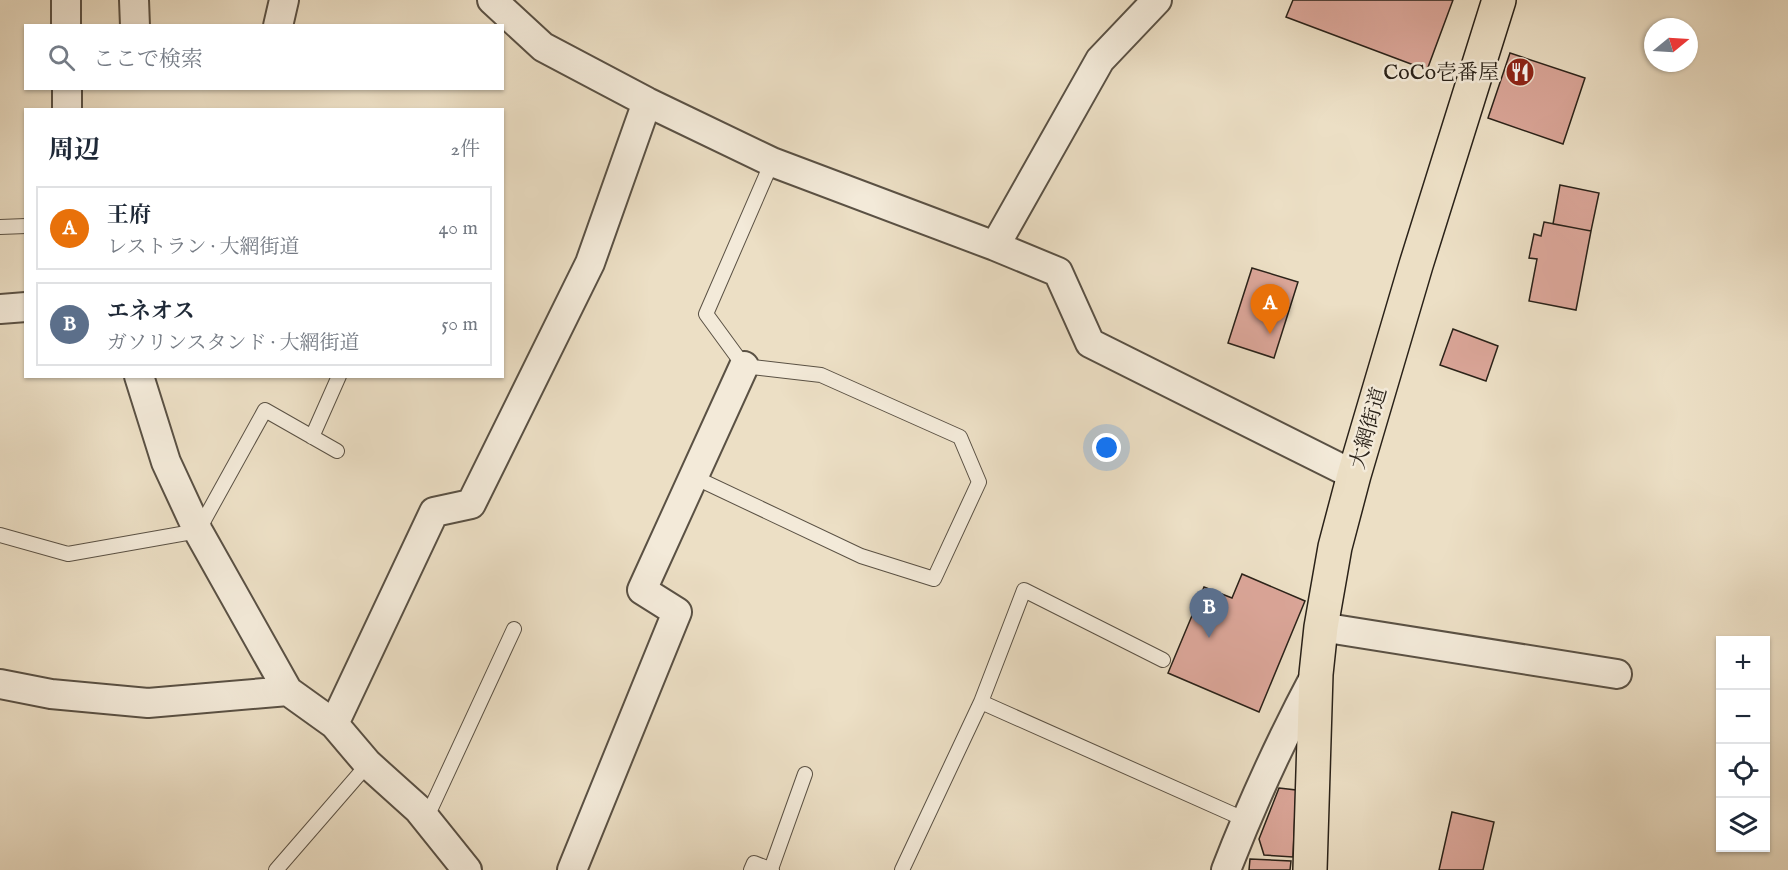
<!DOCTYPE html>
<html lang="ja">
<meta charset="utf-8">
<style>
body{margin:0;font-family:"IM FELL English","Noto Serif JP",serif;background:#f6f6f7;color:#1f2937}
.controls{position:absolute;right:18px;bottom:18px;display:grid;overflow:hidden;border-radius:0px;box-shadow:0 2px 4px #0004}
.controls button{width:54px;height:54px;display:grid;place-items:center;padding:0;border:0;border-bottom:2px solid #e0e1e3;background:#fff;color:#1f2937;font:30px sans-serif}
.compass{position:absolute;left:1644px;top:18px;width:54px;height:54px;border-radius:50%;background:#fff;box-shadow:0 2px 4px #0004;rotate:72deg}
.you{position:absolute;left:1107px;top:448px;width:21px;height:21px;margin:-15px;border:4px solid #fff;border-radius:50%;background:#1a73e8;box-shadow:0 0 0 9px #1a73e833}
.badge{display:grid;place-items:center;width:39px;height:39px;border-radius:50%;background:#8f2418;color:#fff;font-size:20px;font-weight:700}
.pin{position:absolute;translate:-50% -50px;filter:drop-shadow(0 2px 3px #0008)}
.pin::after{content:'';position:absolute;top:32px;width:21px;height:18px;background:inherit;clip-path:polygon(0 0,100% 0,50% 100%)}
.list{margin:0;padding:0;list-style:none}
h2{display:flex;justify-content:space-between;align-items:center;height:78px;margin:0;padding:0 24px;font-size:26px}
h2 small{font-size:20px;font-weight:400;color:#747a83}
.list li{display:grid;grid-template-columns:39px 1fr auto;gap:18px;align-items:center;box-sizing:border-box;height:84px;margin:0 12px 12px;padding:0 12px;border:2px solid #e0e1e3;border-radius:0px}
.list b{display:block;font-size:22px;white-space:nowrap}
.list p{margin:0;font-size:20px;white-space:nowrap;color:#747a83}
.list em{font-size:20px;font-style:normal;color:#747a83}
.icon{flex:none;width:33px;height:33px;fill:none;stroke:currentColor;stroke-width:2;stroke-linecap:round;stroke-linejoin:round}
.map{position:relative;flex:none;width:1788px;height:870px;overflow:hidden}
.search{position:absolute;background:#fff;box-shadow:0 2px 4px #0004;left:24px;top:24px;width:480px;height:66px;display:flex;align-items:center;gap:15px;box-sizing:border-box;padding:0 21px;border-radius:0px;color:#747a83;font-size:22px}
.panel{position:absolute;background:#fff;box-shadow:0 2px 4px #0004;left:24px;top:108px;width:480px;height:270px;border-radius:0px}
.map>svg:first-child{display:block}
.building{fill:#dba699;stroke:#2a2219;stroke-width:1.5}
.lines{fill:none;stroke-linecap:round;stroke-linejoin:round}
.lane-casing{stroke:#5a5144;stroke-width:16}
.street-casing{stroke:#5a5144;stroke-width:32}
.primary-casing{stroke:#2a2219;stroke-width:36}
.lane{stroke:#f3ead9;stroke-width:14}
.street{stroke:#f3ead9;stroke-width:28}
.primary{stroke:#ecdfc5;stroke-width:33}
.labels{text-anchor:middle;stroke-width:5;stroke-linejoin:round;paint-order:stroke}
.poi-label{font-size:21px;fill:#2a2219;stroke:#f3ead9;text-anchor:end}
.street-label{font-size:21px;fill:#2a2219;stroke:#f3ead9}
</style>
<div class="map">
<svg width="1788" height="870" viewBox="0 0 1788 870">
<rect width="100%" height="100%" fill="#ecdfc5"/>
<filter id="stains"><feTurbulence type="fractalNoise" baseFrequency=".00333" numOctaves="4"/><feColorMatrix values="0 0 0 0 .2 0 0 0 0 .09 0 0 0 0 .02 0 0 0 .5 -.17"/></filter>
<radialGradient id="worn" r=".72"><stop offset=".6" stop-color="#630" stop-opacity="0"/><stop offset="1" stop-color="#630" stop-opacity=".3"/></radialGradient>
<path class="building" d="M1293,0H1453L1427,70L1286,17Z
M1510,53L1585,78L1563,144L1488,118Z
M1560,185L1599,193L1591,231L1553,224Z
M1544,222L1591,231L1576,310L1529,301L1537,259L1529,258L1534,234L1541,236Z
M1252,268L1298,282L1274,358L1228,343Z
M1453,329L1498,346L1486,381L1440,365Z
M1242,574L1305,601L1259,712L1168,673L1204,587L1232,598Z
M1279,788L1296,790L1293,857L1264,855L1259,839Z
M1452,812L1494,822L1483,870H1439Z
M1250,859L1291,861L1290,870H1249Z"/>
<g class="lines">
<g class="lane-casing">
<path id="lane" d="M0,227L26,226
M312,437L339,376
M694,477L861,556L934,579L979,482L960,437L821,375L744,366L706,314L772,162
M0,535L68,554L198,531L265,410L337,451
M981,702L1024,590L1163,660
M426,819L514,629
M771,869L805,774
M276,870L368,764
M751,870L754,863L772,870
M902,870L981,702L1246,820"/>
</g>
<g class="street-casing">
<path id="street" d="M66,0V26
M134,0L135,26
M492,0L543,47L647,102L772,162L995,246L1100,60L1157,0
M278,26L284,0
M67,88V110
M995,246L1058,272L1090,343L1354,475
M0,309L26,307
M139,376L166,462L198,531L288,691L334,724L368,764L418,809L467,870
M1321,627L1617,674
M0,684L51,694L148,703L288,691
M334,724L434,512L471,504L590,263L647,102
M572,870L677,612L642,590L744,366
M1226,870C1252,803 1282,738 1316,674"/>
</g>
<g class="primary-casing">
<path id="primary" d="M1310,870L1316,674L1321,627L1335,547L1354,475L1416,265L1499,0"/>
</g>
<use href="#lane" class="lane"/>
<use href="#street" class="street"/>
<use href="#primary" class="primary"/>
</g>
<defs>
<g id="restaurant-disc" transform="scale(1.5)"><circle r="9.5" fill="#8f2418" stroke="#f3ead9"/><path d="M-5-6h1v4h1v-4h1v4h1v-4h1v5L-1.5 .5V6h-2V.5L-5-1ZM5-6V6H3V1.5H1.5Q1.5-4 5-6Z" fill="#fff"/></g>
</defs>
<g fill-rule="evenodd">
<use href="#restaurant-disc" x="1520" y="72"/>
</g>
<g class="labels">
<g class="poi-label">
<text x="1499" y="79">CoCo壱番屋</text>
</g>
<g class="street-label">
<text transform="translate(1368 428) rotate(-74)" y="7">大網街道</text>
</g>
</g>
<rect width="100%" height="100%" filter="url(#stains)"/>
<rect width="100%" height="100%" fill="url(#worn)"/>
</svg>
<div class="controls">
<button>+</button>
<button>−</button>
<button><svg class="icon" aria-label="locate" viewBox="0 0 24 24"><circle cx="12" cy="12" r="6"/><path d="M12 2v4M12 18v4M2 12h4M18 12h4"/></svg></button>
<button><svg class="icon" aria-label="layers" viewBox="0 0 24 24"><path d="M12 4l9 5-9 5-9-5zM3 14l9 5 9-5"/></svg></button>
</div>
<svg class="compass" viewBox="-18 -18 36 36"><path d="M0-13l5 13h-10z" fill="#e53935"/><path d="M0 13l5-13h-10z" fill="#747a83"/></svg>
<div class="you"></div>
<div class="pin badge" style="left:1270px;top:334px;background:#e8710a">A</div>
<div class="pin badge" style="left:1209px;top:638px;background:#5c6f8a">B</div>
<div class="search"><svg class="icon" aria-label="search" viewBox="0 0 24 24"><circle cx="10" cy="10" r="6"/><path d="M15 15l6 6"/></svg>ここで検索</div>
<section class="panel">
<h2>周辺<small>2件</small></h2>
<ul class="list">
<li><span class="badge" style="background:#e8710a">A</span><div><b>王府</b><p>レストラン · 大網街道</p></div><em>40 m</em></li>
<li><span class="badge" style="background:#5c6f8a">B</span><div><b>エネオス</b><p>ガソリンスタンド · 大網街道</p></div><em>50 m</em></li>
</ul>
</section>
</div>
